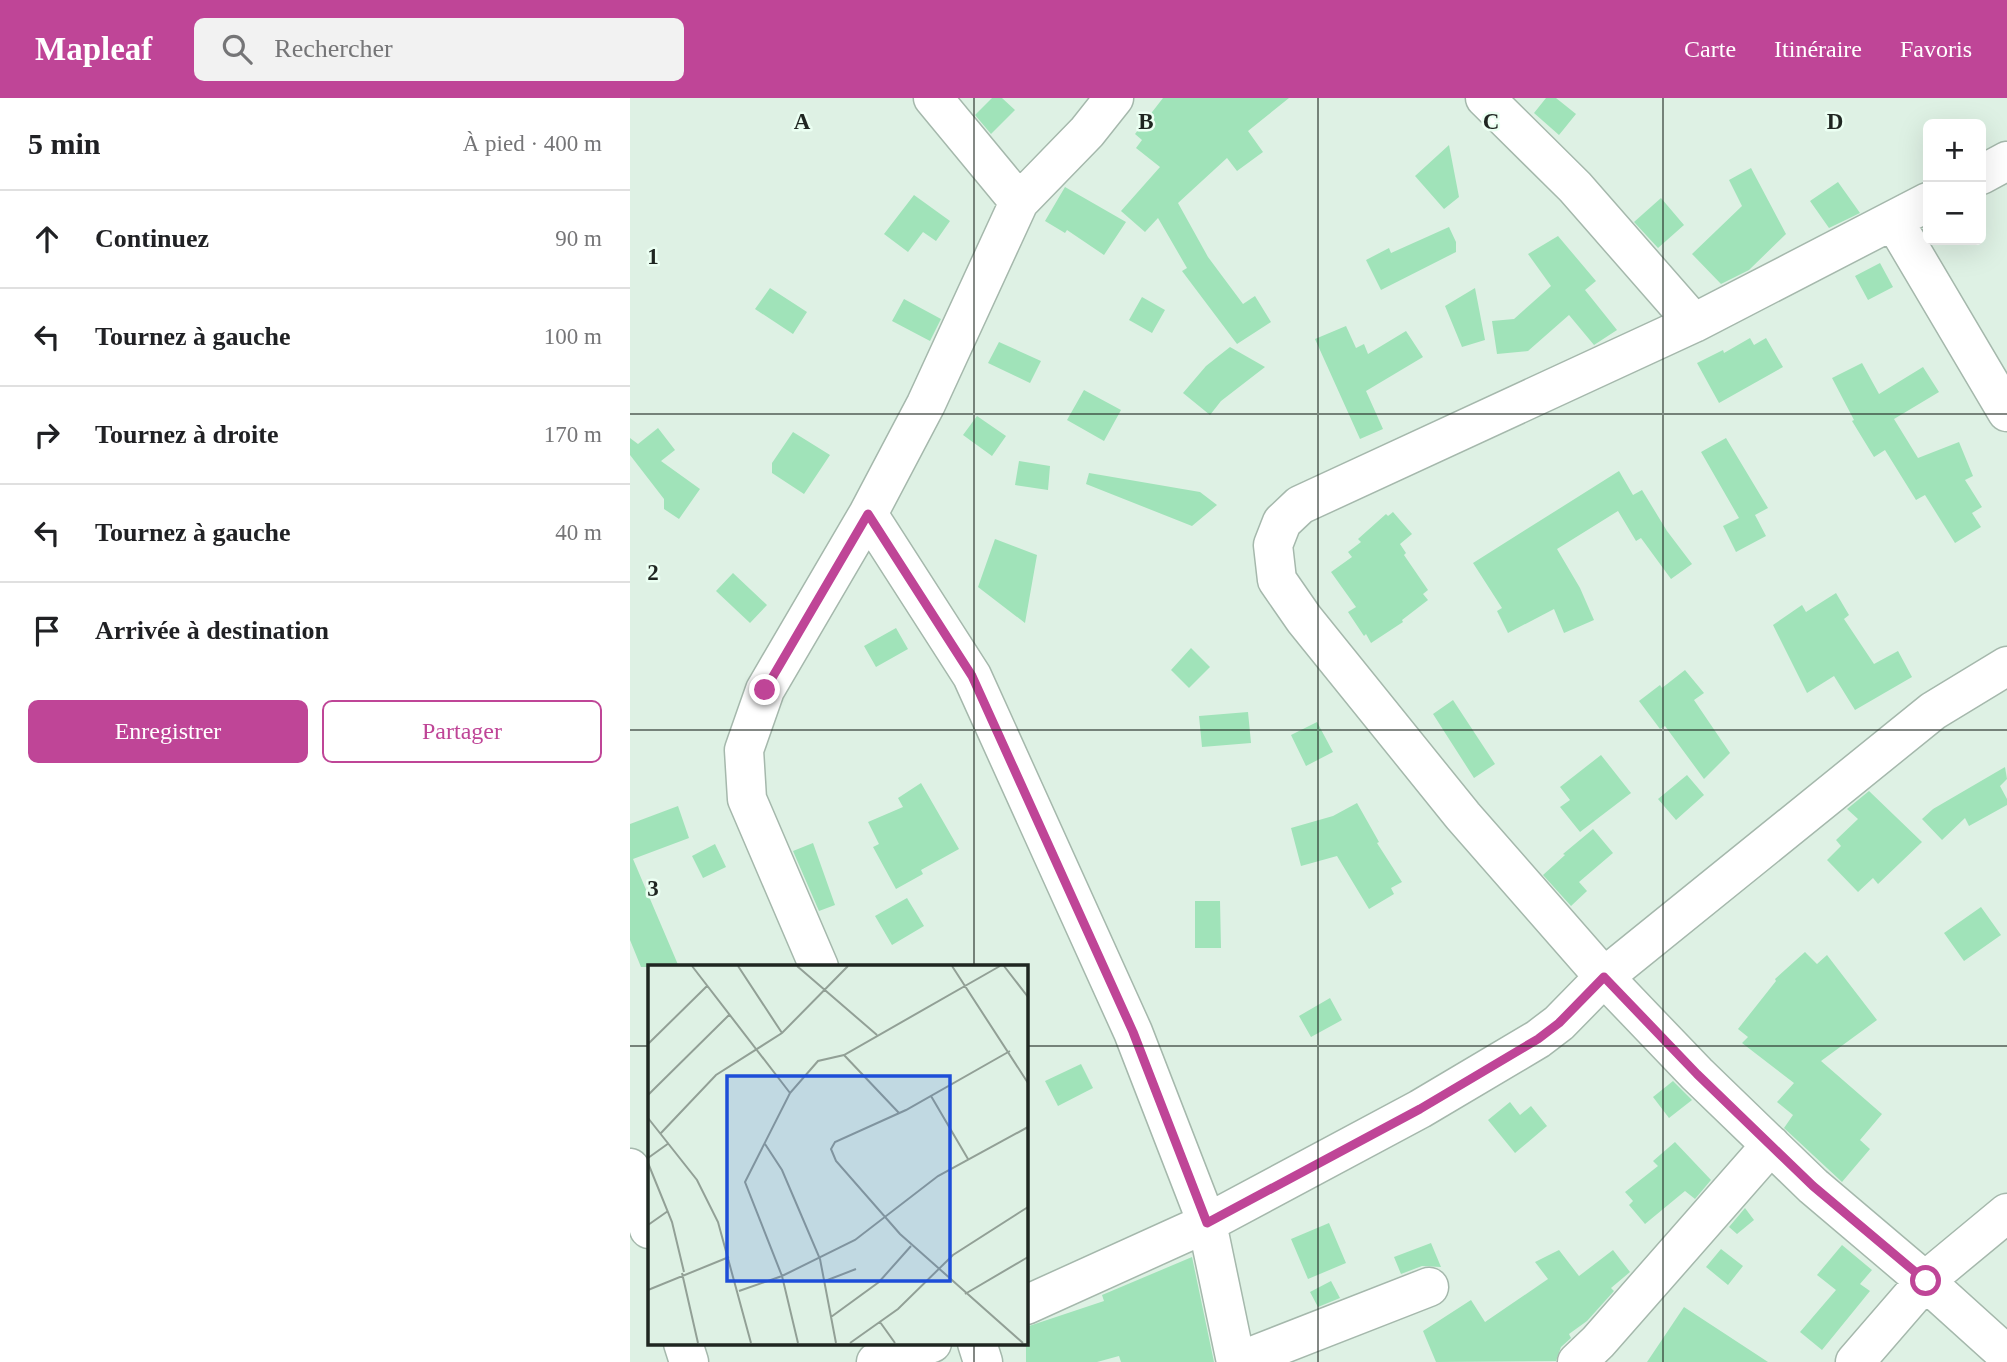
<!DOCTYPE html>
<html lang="fr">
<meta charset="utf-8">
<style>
body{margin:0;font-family:Georgia,serif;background:#f2f2f2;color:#202124}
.controls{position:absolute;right:21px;top:21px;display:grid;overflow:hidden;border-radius:10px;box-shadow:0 7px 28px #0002}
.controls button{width:63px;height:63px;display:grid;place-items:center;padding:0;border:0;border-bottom:2px solid #e0e0e0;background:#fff;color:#202124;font:35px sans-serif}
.stop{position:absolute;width:21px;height:21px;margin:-16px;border:5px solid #bf4597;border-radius:50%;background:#fff}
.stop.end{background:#bf4597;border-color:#fff;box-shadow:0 2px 7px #0008}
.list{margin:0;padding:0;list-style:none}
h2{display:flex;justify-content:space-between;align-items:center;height:91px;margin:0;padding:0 28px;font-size:30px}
h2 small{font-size:23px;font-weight:400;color:#757577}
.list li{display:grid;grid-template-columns:46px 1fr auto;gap:21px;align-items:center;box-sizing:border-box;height:98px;padding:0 28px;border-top:2px solid #e0e0e0}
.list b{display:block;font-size:26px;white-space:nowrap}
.list em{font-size:23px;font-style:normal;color:#757577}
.actions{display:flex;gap:14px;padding:21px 28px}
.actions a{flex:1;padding:16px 0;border:2px solid #bf4597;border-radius:10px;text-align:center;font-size:24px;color:#bf4597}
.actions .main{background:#bf4597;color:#fff}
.icon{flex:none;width:38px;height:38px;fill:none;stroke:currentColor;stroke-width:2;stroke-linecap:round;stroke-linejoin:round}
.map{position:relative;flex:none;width:1377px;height:1264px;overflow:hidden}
header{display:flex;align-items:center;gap:42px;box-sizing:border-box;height:98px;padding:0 35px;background:#bf4597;color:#fff}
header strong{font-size:33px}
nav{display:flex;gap:38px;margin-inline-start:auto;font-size:24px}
.search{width:490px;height:63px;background:#f2f2f2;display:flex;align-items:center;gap:18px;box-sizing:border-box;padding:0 24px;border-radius:10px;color:#757577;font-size:26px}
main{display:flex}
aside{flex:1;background:#fff}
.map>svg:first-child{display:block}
.building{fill:#a0e3b9}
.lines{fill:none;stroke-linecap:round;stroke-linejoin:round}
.street-casing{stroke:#a5b8ac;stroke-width:41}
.street{stroke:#fff;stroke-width:38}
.route{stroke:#bf4597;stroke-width:9}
.grid{fill:none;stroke:#1f2621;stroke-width:2;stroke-opacity:0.55}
.inset-road{fill:none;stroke:#92a096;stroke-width:2}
.view{fill:#1d4ed8;fill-opacity:0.15;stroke:#1d4ed8;stroke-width:3.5}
.inset-edge{fill:none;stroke:#1f2621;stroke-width:3.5}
.grid-label{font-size:23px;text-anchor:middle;font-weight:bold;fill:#1f2621;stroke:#ebfff2;stroke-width:5;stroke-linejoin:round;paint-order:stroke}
</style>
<header>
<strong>Mapleaf</strong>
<div class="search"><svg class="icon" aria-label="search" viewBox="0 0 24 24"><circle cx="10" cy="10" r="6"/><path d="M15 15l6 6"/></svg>Rechercher</div>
<nav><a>Carte</a><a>Itinéraire</a><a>Favoris</a></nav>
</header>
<main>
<aside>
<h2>5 min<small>À pied · 400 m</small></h2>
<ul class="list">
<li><svg class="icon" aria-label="ahead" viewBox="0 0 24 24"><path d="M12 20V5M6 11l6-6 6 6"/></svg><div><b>Continuez</b></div><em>90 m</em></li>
<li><svg class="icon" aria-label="left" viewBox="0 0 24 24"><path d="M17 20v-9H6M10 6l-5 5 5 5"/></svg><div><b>Tournez à gauche</b></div><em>100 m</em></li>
<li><svg class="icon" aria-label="right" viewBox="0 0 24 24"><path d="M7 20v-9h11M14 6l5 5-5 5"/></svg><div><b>Tournez à droite</b></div><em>170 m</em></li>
<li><svg class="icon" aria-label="left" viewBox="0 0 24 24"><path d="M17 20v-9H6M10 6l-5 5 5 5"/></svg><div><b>Tournez à gauche</b></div><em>40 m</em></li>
<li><svg class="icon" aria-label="arrive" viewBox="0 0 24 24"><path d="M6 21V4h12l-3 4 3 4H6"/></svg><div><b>Arrivée à destination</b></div></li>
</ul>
<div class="actions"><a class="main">Enregistrer</a><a>Partager</a></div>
</aside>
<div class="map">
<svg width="1377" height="1264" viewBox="0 0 1377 1264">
<rect width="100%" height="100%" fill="#def1e4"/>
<path class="building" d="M362,0H372L385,12L361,36L345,17Z
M533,0H659L618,33L633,54L607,73L597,60L548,105L578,159L613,206L625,198L641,224L607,246L552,173L557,170L528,120L515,134L491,113L530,69L506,50L512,42L505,36Z
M916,0H926L946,16L929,37L904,15Z
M819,47L829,99L814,111L785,78Z
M1121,70L1156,136L1119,172L1091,186L1062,156L1112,108L1099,82Z
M1208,84L1230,115L1199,130L1180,103Z
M435,89L496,124L474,157L437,132L435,135L415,123Z
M284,97L320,123L306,143L293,134L278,154L254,136Z
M1031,100L1054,127L1028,150L1004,124Z
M819,129L826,144V154L751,192L736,162L759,150L761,155Z
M928,138L966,183L955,192L987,232L964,247L939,217L898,253L867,256L862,223L884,221L921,188L898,156Z
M1250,165L1263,189L1238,202L1225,178Z
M140,190L177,214L163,236L125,211Z
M845,190L855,242L832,249L815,208Z
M512,199L535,212L522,235L499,222Z
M274,201L311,221L300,243L262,223Z
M716,228L726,250L734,246L738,256L776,233L793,259L736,293L753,331L730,341L685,241Z
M1120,240L1124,247L1136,240L1153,269L1089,305L1067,265L1093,252L1094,255Z
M369,244L411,263L400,285L358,265Z
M600,249L635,269L591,303L580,317L553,295L576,268Z
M1232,265L1249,296L1293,269L1309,294L1264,321L1288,360L1329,344L1343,378L1335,382L1352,409L1342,415L1351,429L1325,445L1295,397L1286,402L1255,352L1244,359L1222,323L1224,322L1202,280Z
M454,292L491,312L474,343L437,322Z
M347,318L376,338L362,358L333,337Z
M28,330L45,352L31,363L70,391L49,421L34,411V401L0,357V340L8,346Z
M163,334L200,357L174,396L142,375V365Z
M1096,340L1138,410L1125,417L1136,438L1106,454L1093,428L1109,420L1071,354Z
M389,363L420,368L418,392L385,387Z
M989,373L1003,397L1012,392L1037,433L1062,466L1041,481L1011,440L1006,443L988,413L927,451L950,490L964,522L934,535L924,511L878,535L867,513L872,510L843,465Z
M459,375L570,394L587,407L562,428L456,386Z
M763,414L782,436L770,446L776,455L774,457L798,492L793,496L798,502L772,522L773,524L741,545L736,536L734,538L718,514L726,509L701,474L722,459L718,454L731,444L728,441L756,416L758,418Z
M365,441L407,457L395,525L348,489Z
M103,475L137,507L120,525L86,493Z
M1206,495L1219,517L1214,521L1244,566L1268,553L1282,579L1225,612L1204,578L1177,595L1143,527L1172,507L1176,514Z
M266,530L278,551L246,569L234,548Z
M561,550L580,569L559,590L541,572Z
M1055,572L1074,595L1064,602L1100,655L1074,681L1035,628L1030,631L1009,603L1030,587L1032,590Z
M823,602L865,666L844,680L803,616Z
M618,614L621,645L572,649L569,618Z
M687,624L703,654L676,668L661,637Z
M971,657L1001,695L950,734L930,709L940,702L930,689Z
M1375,669L1377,681L1370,688L1377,701V707L1339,728L1335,720L1312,742L1292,721L1303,711Z
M1057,677L1074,697L1046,722L1028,701Z
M291,685L329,751L291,772L293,776L266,791L243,749L249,746L238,724L273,709L268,700Z
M1239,693L1292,744L1248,786L1243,780L1228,794L1197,762L1211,748L1206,742L1228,721L1217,711Z
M727,705L749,744L747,745L772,784L761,790L764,796L739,811L707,758L671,768L661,730L703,718Z
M48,708L59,740L3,761L49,869H11L0,842V726Z
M963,731L983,755L949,784L957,793L941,808L913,777L935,757L933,756Z
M183,745L205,807L189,813L163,753Z
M85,746L96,769L73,780L62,758Z
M277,800L294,828L262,847L245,818Z
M565,803H590L591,850H565Z
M1351,809L1371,837L1334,863L1314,835Z
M1175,854L1187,866L1197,857L1247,922L1191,963L1252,1016L1230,1042L1240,1051L1212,1084L1154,1030L1163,1017L1147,1004L1164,985L1112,945L1118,939L1108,931L1146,883L1145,881Z
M700,900L712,922L681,939L669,918Z
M451,966L463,990L428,1008L415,983Z
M1043,983L1062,1002L1039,1020L1023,999Z
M880,1004L890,1017L901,1008L917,1028L885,1055L858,1022Z
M1045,1044L1081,1082L1065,1101L1055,1093L1015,1126L999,1107L1003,1103L995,1094L1028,1068L1023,1063Z
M1115,1110L1124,1122L1107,1136L1099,1129Z
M699,1125L716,1165L678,1181L661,1141Z
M801,1145L811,1169L792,1168L771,1176L764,1159Z
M1212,1147L1242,1172L1230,1186L1240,1193L1192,1252L1170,1234L1206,1192L1187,1177Z
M1091,1151L1113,1168L1098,1187L1076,1169Z
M929,1152L949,1178L983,1152L1000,1174L981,1190L984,1193L957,1223L939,1236L941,1240L931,1249L926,1263L806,1264L793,1233L841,1202L855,1224L918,1181L905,1164Z
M562,1159L584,1264H491L489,1258L467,1264H396V1229L474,1203L472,1197Z
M701,1183L710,1200L688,1209L680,1194Z
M1054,1209L1138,1264H1017Z"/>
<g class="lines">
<g class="street-casing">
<path id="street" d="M303,0L389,104
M855,0L945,89L1064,225
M1351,77L1377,63
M1298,104L1064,225L670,407L652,424L643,447L647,482L674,521L833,718L974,879L1067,976L1183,1088L1295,1183L1377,1257
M1264,123L1377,314
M238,416L342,578L503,934L577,1125L606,1264
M189,869L117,701L114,652L135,592L238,416L296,306L389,104L457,34L484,0
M0,1070L19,1131
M396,1207L577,1125L790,1011L908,941L929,925L974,879L1303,613L1377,568
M53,1245L59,1264
M347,1245L353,1264
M246,1264L302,1245
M607,1264L799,1189
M947,1264L968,1244L1141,1047
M1225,1264L1295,1183L1377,1115"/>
</g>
<use href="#street" class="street"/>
</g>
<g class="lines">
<path class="route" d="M135,592L238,416L342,578L503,934L577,1125L790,1011L908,941L929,925L974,879L1067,976L1183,1088L1296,1183"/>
</g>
<path class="grid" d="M344,0V869M688,0V1264M1033,0V1264M0,316H1377M0,632H1377M0,948H19M396,948H1377M344,1245V1264"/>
<g transform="translate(18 867)">
<rect width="380" height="380" fill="#def1e4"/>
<path class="inset-road" d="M44,1L142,128M90,1L134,68M149,1L229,70M304,1L380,118M356,1L380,32M0,79L59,21M362,86L258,145L187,177L183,184L188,196L252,269L375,378M196,90L251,148M0,130L81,50M283,131L320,194M0,153L49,215L70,257L103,378M13,168L68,110L134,68L200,1M117,179L134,205L172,294L188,378M0,193L21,178M0,198L24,257L36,307M0,260L20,246M34,308L50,378M177,316L208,304M0,325L81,292M91,326L134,311L207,275L290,211L380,162M317,329L380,292M183,352L231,317L263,281M232,357L247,378M150,378L134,311L97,217L142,128L170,96L196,90L352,1M202,378L250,344L305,290L380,242"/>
<path class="view" d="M79,111H302V316H79Z"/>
<rect width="380" height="380" class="inset-edge"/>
</g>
<g class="grid-label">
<text x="172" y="31">A</text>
<text x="516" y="31">B</text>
<text x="861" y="31">C</text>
<text x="1205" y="31">D</text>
<text x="23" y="166">1</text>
<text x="23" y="482">2</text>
<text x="23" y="798">3</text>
</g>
</svg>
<div class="controls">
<button>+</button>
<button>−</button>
</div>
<div class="stop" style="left:1296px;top:1183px"></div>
<div class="stop end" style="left:135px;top:592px"></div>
</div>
</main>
